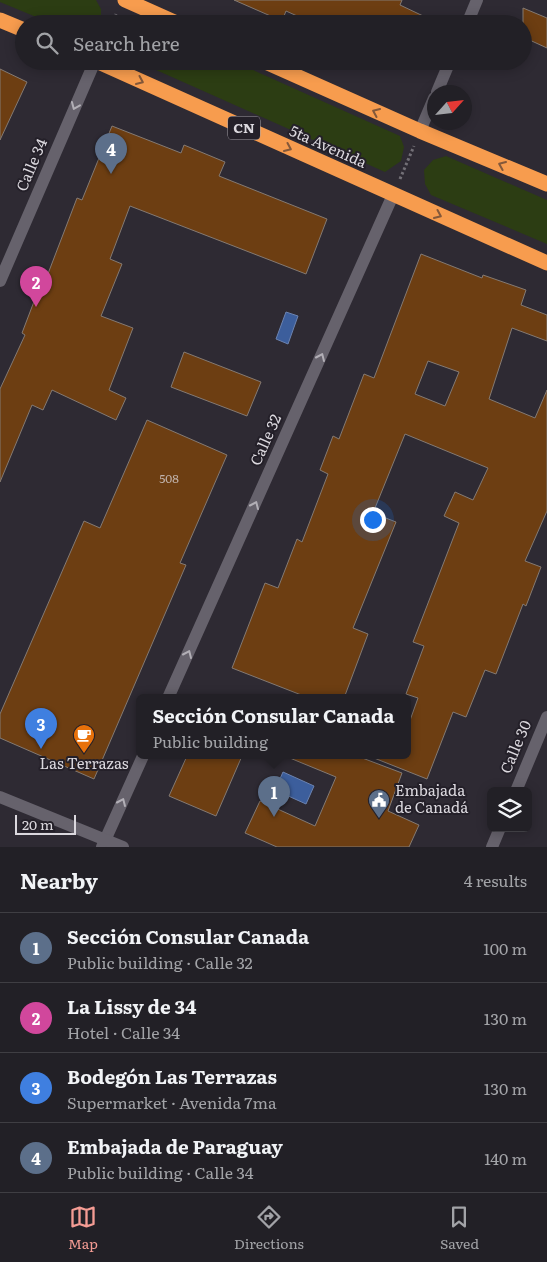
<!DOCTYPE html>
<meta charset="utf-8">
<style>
body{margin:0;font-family:Literata,serif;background:#2a282e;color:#f1f3f6}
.controls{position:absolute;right:15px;bottom:15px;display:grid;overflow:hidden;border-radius:8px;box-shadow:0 2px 12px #0003}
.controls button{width:45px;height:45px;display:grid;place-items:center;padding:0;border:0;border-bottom:1px solid #3f3e43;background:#222026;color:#f1f3f6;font:25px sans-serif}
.compass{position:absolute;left:427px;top:85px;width:45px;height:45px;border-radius:50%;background:#222026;box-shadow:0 2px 12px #0003;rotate:63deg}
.scale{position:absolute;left:15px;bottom:12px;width:61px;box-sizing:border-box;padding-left:5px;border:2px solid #dbd8de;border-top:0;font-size:14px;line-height:18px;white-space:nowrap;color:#dbd8de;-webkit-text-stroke:4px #242029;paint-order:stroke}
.you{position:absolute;left:372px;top:519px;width:18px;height:18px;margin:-12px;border:4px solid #fff;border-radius:50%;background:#1a73e8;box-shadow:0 0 0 8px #1a73e833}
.badge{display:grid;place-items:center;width:32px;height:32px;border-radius:50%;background:#f59c94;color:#fff;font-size:16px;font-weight:700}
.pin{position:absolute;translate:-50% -41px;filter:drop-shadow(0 1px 2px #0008)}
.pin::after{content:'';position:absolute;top:26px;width:18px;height:15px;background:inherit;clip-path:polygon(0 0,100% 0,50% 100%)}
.popup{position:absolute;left:136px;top:694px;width:275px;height:65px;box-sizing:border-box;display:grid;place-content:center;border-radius:8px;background:#222026;filter:drop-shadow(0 1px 4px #0005);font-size:16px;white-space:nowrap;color:#a2a3a7}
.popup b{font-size:19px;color:#f1f3f6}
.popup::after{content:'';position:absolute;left:50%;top:100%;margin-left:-10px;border:10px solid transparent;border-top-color:#222026}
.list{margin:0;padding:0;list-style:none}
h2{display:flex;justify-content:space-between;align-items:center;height:65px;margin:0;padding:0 20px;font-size:21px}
h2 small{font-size:16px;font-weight:400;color:#a2a3a7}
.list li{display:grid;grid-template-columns:32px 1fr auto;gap:15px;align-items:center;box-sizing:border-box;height:70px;padding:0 20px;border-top:1px solid #3f3e43}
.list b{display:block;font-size:19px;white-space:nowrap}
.list p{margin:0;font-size:16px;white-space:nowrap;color:#a2a3a7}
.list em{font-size:16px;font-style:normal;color:#a2a3a7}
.icon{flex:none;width:28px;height:28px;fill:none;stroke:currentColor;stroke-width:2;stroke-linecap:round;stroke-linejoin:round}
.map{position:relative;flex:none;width:547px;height:847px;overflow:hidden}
.search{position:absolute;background:#222026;box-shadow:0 2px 12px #0003;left:15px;right:15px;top:15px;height:55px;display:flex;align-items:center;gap:12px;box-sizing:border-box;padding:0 18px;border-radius:28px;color:#a2a3a7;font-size:19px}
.sheet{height:345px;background:#222026}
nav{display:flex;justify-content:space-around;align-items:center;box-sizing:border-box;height:70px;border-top:1px solid #3f3e43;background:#222026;font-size:14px;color:#a2a3a7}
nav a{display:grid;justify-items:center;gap:2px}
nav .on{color:#f59c94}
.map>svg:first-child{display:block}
.green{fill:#2c3d13}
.water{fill:#3c5e9c;stroke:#6c83b0}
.building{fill:#6d3e12;stroke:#847a73;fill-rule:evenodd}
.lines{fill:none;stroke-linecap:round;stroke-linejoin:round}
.path{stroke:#737077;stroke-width:3;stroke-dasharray:2.5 2.5;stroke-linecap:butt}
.street{stroke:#66626c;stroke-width:12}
.secondary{stroke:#66626c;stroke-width:12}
.highway{stroke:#f79c4e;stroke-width:15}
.oneway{stroke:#83583a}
.oneway2{stroke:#b2afb6}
.labels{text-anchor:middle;stroke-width:4;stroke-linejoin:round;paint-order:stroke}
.number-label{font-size:12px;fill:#c0b2ab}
.shield{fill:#242029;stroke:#a4a1a8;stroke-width:1}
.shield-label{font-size:14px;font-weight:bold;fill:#dbd8de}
.street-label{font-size:15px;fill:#dbd8de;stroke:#242029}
.poi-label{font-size:15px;fill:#dbd8de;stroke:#242029}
</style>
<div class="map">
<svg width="547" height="847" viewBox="0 0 547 847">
<rect width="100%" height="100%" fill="#2e2a33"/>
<path class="green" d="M0,0H96L101,9V22L53,24L0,2Z
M136,61H233L400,136L404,147L401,161L385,172Z
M446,156L547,200V244L431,195L425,184L424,170L433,160Z"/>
<path class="water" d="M286,312L298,316L288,344L276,339Z
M283,772L314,786L306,804L275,790Z"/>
<path class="building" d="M234,0H402L400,5L440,24H315L286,11L282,21Z
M523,8L547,18V48L523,37Z
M0,69L27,82L0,140Z
M112,126L181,153L184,145L225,162L219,176L327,219L306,274L130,206L110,259L122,264L101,316L133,328L109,390L126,398L116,420L52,390L43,410L32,405L0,482V389L25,335L22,333L38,291L41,292L77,198L82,200Z
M421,254L482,278L483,275L526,290L521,305L547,315V341L512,328L489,399L535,418L547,390V511L525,561L541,567L526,606L523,604L496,674L485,670L466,717L453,712L427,779L369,756H408V726L418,698L406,694L424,646L413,642L459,523L444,516L455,492L473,500L488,468L405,434L373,513L396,522L353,628L368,634L344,698H309L232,668L265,583L278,588L297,539L302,542L328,474L320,470L333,436L339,439L364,374L374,378ZM428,361L459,372L445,406L415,394Z
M184,352L261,382L247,416L171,387Z
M147,420L227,455L180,563L186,565L94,779L0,738V714L84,521L100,528Z
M187,756H242L216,816L169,796Z
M285,756H357L402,773L388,811L419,825L409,847H277L245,833L260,801L315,826L336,777Z"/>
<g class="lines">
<path class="path" d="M112,24L116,14
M400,179L414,146"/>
<path class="street" d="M467,24L477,0
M437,92L450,61
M420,131L434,98
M0,281L95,61
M168,698L393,195
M102,847L143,756"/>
<path class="secondary" d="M516,791L547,717
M0,797L123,847
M492,847L500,828"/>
<path class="highway" d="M125,0L179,24
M0,20L24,30
M96,61L547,263
M263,61L420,131L547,184"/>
</g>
<defs><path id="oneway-chevron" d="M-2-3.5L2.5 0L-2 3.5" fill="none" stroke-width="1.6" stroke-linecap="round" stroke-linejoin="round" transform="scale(1.25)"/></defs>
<g class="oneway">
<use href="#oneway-chevron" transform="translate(140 81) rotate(24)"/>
<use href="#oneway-chevron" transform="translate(376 112) rotate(-156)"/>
<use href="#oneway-chevron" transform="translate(288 148) rotate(24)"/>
<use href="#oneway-chevron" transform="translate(502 165) rotate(-157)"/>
<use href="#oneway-chevron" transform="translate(438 215) rotate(24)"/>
</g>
<g class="oneway2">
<use href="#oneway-chevron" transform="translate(75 106) rotate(113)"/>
<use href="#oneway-chevron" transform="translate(321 357) rotate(-66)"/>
<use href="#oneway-chevron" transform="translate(255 505) rotate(-66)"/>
<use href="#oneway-chevron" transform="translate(188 654) rotate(-66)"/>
<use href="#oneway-chevron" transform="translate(122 802) rotate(-66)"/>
</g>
<defs>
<g id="cafe-pin" transform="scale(1.125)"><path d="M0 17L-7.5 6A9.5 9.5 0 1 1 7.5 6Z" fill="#e8710a" stroke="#242029"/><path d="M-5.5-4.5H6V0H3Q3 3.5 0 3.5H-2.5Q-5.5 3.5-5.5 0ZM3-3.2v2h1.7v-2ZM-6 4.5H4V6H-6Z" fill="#fff"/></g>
<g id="civic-pin" transform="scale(1.125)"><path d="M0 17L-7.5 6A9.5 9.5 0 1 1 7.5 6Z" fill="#5c6f8a" stroke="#242029"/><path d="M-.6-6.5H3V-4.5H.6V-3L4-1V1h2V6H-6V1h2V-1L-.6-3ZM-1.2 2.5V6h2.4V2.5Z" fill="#fff"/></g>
</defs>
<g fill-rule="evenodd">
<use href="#cafe-pin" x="84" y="735"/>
<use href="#civic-pin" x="379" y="800"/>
</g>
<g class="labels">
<g class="number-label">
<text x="169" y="483">508</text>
</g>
<rect class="shield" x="228" y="116.5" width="32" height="23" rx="4"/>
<g class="shield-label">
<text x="244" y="133">CN</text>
</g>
<g class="street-label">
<text transform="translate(328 147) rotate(24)" y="5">5ta Avenida</text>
<text transform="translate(32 165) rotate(-67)" y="5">Calle 34</text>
<text transform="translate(266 440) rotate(-66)" y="5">Calle 32</text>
<text transform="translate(516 747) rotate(-67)" y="5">Calle 30</text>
</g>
<g class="poi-label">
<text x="84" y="769">Las Terrazas</text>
<text x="395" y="796" text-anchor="start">Embajada<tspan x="395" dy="17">de Canadá</tspan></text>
</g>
</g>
</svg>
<div class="controls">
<button><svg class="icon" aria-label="layers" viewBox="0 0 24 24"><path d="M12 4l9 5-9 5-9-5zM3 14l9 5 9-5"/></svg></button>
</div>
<svg class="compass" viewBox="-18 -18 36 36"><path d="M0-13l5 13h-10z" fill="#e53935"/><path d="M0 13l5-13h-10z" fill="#a2a3a7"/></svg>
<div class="scale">20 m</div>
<div class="you"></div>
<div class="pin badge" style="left:274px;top:817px;background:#5c6f8a">1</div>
<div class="popup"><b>Sección Consular Canada</b>Public building</div>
<div class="pin badge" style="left:36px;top:307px;background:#d1479c">2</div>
<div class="pin badge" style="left:41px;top:749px;background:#3f7fe0">3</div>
<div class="pin badge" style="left:111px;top:174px;background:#5c6f8a">4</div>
<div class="search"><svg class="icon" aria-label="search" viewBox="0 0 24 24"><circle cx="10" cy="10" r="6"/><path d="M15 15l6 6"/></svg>Search here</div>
</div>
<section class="sheet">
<h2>Nearby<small>4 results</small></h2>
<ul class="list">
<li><span class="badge" style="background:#5c6f8a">1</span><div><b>Sección Consular Canada</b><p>Public building · Calle 32</p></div><em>100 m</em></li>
<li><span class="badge" style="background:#d1479c">2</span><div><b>La Lissy de 34</b><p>Hotel · Calle 34</p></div><em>130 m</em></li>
<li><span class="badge" style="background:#3f7fe0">3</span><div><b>Bodegón Las Terrazas</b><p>Supermarket · Avenida 7ma</p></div><em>130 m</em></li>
<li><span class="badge" style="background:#5c6f8a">4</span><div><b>Embajada de Paraguay</b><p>Public building · Calle 34</p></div><em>140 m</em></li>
</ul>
</section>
<nav>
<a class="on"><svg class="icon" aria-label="map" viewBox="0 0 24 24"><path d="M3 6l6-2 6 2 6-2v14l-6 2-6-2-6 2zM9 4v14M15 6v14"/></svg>Map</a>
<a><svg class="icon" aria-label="directions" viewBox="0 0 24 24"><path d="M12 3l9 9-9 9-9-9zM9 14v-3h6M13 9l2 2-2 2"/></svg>Directions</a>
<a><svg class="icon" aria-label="saved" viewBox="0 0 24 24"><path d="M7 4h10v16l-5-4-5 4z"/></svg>Saved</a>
</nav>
